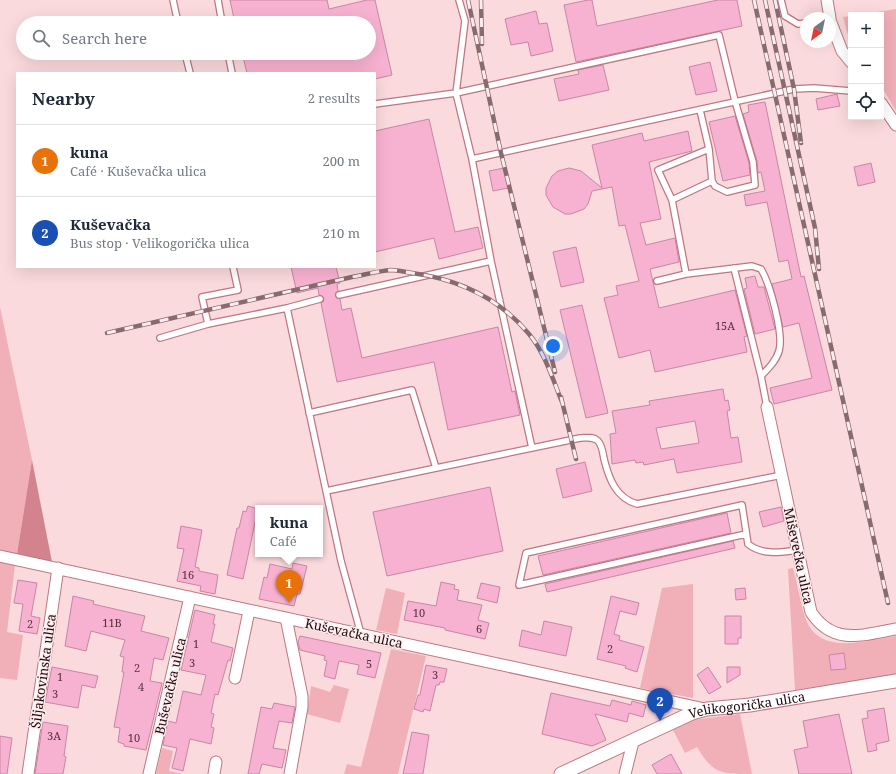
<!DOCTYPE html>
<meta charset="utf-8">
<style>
body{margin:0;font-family:"Noto Serif",serif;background:#f6f6f7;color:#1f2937}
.controls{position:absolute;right:12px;top:12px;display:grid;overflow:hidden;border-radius:0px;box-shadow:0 4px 16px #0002}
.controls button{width:36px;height:36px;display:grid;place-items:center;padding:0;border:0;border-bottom:1px solid #e0e1e3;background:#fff;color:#1f2937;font:20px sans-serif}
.compass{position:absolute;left:800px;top:12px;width:36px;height:36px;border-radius:50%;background:#fff;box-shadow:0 4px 16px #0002;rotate:213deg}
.you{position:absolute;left:553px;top:346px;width:14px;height:14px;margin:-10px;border:3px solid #fff;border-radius:50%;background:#1a73e8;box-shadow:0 0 0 6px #1a73e833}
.badge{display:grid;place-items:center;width:26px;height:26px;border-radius:50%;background:#111827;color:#fff;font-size:13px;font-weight:700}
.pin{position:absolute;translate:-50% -33px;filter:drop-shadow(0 1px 2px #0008)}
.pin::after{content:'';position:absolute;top:21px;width:14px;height:12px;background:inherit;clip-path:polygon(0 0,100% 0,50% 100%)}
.popup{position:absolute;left:255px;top:505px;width:68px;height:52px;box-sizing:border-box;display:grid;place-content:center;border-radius:0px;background:#fff;filter:drop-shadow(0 1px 3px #0005);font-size:13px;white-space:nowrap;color:#747a83}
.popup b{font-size:15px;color:#1f2937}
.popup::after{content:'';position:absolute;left:50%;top:100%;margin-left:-8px;border:8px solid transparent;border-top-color:#fff}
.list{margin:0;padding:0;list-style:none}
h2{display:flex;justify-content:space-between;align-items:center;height:52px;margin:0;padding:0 16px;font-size:17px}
h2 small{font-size:13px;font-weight:400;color:#747a83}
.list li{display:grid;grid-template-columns:26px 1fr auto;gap:12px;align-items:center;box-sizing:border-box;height:72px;padding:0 16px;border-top:1px solid #e0e1e3}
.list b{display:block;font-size:15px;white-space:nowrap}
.list p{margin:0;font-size:13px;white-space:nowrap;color:#747a83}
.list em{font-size:13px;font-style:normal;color:#747a83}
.icon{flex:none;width:22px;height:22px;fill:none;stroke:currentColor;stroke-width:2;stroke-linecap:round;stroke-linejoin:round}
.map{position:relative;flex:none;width:896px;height:774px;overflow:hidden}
.search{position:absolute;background:#fff;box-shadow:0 4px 16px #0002;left:16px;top:16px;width:360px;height:44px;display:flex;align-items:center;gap:10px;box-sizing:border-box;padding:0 14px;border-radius:22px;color:#747a83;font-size:15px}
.panel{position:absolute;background:#fff;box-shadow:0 4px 16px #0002;left:16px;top:72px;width:360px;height:196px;border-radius:0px}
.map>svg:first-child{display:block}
.green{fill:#f1afb7}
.forest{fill:#d3838e}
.building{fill:#f8b2d1;stroke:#c886a4;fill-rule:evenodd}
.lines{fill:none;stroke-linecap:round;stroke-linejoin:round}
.service-casing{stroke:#be7781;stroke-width:8}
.minor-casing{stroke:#be7781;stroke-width:13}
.tertiary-casing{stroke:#be7781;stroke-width:15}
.service{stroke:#fff;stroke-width:5.5}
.minor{stroke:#fff;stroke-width:11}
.tertiary{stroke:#fff;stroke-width:13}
.rail-casing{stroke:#876b6f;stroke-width:4.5}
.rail{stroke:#fceced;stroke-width:3;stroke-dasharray:9;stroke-linecap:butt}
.labels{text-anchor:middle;stroke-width:3;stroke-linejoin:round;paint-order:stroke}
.number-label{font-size:11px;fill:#57323d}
.street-label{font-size:13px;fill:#21080c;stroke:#fceced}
</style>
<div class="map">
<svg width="896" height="774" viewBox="0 0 896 774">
<rect width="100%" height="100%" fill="#fadadd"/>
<path class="green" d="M896,9V111L881,86V15H857Z
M851,16V46L843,17Z
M0,307L32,460L17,554L0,550Z
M0,561L15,565L7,632L23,635L17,680L0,678Z
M793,568C797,581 802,613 808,624C824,655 869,640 896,636V675L795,690L788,569Z
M693,584V698L640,688L662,588Z
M386,588L405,593L397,634L376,630Z
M391,649L426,656L398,774H344L347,764L361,767Z
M334,685L349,689L340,723L307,714L311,686L330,692Z
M740,714L752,774C721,774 713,774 697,747L685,753L673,730L692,720Z
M162,748L173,751L169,771L183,774H156Z"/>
<path class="forest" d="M32,460L52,562L17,554Z"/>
<path class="building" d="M230,0H327L329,9L367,0H375L392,75L375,79V73H247L242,53H369V23H235Z
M588,0H592L597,26L718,0H737L742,26L576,62L564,5Z
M536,11L539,24L547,23L553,51L531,56L528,42L511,45L505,19Z
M710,62L717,91L696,95L689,67Z
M603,65L609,90L559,101L554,79L579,74L578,70Z
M837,94L840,106L818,110L816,99Z
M765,102L801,277L804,276L832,390L774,404L770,388L812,378L799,323L783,327L772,284L792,279L788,260L779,262L767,202L746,206L744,195L765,191L761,172L758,173L757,161L743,114L749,112L748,105Z
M735,116L749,163L750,175L723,181L709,122Z
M429,119L455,232L478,227L483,248L439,259L434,238L375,252V131Z
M688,131L692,151L649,162L661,219L640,223L646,245L675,238L679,262L650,269L659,308L735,290L747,336L744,337L747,352L655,372L650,350L619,358L604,298L618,295L616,286L639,281L625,225L619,226L612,187L592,191L588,204L584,209L571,214H565L553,207L546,195V188L552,176L558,171L569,168L581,171L602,188L592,145L642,133L644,141Z
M871,163L875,182L858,186L854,167Z
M504,168L508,188L493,191L489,171Z
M576,247L584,282L561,287L553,252Z
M291,267H336L340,283L337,284L338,291L335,296L340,299L342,310L351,308L362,358L498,327L512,392L515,391L520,415L448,430L434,362L337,382L321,303L323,302L324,298L319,295L318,288L297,293Z
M755,276L758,287H764L775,329L755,334L744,289L747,288L745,278Z
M582,305L608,413L586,418L560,310Z
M723,389L725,401L728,400L730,410L727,411L731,438L738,437L742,462L677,473L674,459L644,465L643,462L636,463L635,460L612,464L610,434L616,433L612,411L650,405L649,401ZM695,421L699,443L661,449L656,428Z
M585,462L592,491L563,498L556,469Z
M490,487L503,551L387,576L373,512Z
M248,506L258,509L243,579L227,575L237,528H239L243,511L246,512Z
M781,507L784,521L763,527L759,512Z
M727,513L731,533L543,575L538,556Z
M181,526L202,530L195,567L199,568V571L218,575L215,594L200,591L201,586L177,581L184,549L177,548Z
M733,541L735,548L547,592L545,584Z
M293,563L307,566L300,594H297L294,606L259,599L264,577L267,578L270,564L292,569Z
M18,580L37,583L31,616L40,618L37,634L19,631L23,604L14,603Z
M441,582L455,585L454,589L459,590L457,600L482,605L478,620L489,623L485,639L445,630V628L404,620L408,601L436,606Z
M481,583L500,587L497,603L477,598Z
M745,588L746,599L736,600L735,589Z
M73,596L94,601L93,604L145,616L141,631L169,638L163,660L154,658L150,681L162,683L146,750L124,746V744L118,742L120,728L114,727L124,672H122L124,657L120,656L125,640L91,631L86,651L65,646Z
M611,596L639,603L636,615L620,611L614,634L620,636L619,640L644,647L637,672L625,668L626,666L597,659Z
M195,610L215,615L213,624H215L211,642L233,648L230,661L228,660L218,695L215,694L211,713L214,714L211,727L214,728L211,744L190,739L183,771L172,768L177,748L163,745L168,721L176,723L183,691L201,695L206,675L181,670Z
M725,616H741V638H738V644H725Z
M544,621L572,627L566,656L519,646L522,630L541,635Z
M300,636L381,653L375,678L357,674L359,665L339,661L335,679L324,676L327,661L324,660L325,656L300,650L298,642Z
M844,653L846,669L831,670L829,655Z
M426,665L447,669L444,682H440L439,685H436L430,711L424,709L423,712L414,709L418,695H420Z
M52,667L98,676L95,688L82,685L78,708L45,702Z
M708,667L721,687L709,694L697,675Z
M727,667H740V675L727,683Z
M551,693L610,706L612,700L631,705L632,701L646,705L643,717L629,713L627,722L595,714L606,740L592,746L542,734Z
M274,703L295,707L292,723L279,721L273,748L286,750L282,768L262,764L259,774H248L261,707L272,709Z
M884,708L889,741L876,744L877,750L868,752L862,719L868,718L867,711Z
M839,714L852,774H799L794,750L808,747L803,721Z
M43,722L68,726L64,756L66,757L63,774H35Z
M412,732L429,735L423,774H403Z
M0,736L12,738L7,774H0Z
M671,754L682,774H657L652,765Z"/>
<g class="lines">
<g class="service-casing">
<path id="service" d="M173,0L178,23
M218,0L222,23
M781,0L785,16L798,24L806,23
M185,53L190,73
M228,53L232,73
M375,104L456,93L465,21L459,0
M700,110L709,149L712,181
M472,159L456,93L719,35L735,101L753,162L755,185L727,192L715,186L712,181L672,200
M734,268L761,376
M686,274L672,200L658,170L709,149
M657,281L686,274L752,266L761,269C770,284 784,334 779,351C776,361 768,369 761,376L767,407
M339,295L491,261
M287,308L341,561L361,634
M208,324L202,297L238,290L233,267
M160,338L208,324L287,308L320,299
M309,413L412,390L436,468
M532,448L491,261L472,159L794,89L814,88L851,91
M326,491L580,438C586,438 593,436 598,441C602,445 603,453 604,459C609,479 616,498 637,504L782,475
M746,534L519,585L526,553L742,505L748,544C763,556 781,552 798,550"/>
</g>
<g class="minor-casing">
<path id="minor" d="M827,0L830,18
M830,20L842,51L851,62
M881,103L896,125
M767,407L811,612C833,646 863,635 896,629
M0,556L705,709
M286,618L302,696V707L290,774
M235,678L249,611
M28,774L58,568
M149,774L190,597
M214,774L216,762
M625,774L633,742"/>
</g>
<g class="tertiary-casing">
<g id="tertiary">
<path id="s1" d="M561,774L692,713L707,709L750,705L896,681"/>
</g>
</g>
<use href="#service" class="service"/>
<use href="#minor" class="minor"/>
<use href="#tertiary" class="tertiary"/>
<g class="rail-casing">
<path id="rail" d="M468,0L501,153L555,372
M481,0L482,44
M754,0L888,603
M765,0L815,228L819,269
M775,0L794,89L801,143
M107,333L352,277C364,275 378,271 391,270C398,270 405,272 412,273C457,279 499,298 529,334C545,353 553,380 562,402
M561,397L576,459"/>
</g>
<use href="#rail" class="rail"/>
</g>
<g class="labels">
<g class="number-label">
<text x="725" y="330">15A</text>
<text x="188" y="579">16</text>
<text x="419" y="617">10</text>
<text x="112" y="627">11B</text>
<text x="30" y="628">2</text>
<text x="479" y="633">6</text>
<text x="196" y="648">1</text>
<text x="610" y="653">2</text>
<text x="192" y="667">3</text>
<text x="369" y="668">5</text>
<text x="137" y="672">2</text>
<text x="435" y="679">3</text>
<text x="60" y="681">1</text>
<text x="141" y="691">4</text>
<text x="55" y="698">3</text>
<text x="54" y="740">3A</text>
<text x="134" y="742">10</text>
</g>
<g class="street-label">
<text transform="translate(799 556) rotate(78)" y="5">Miševečka ulica</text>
<text transform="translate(354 633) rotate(12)" y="5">Kuševačka ulica</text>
<text transform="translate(43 671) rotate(-82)" y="5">Šiljakovinska ulica</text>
<text transform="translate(170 686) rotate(-77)" y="5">Buševačka ulica</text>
<text dy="5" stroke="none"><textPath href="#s1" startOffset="200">Velikogorička ulica</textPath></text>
</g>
</g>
</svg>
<div class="controls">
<button>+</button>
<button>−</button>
<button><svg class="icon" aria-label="locate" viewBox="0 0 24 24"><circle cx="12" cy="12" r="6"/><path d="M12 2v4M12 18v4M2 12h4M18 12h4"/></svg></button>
</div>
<svg class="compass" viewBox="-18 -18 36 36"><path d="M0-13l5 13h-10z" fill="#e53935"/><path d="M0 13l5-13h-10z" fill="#747a83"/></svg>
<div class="you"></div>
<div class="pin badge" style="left:289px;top:603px;background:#e8710a">1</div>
<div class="popup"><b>kuna</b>Café</div>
<div class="pin badge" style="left:660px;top:721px;background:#1a4fb4">2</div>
<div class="search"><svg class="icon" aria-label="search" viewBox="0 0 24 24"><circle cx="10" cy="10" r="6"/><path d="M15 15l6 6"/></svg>Search here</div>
<section class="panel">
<h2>Nearby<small>2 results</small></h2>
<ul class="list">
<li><span class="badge" style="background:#e8710a">1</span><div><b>kuna</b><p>Café · Kuševačka ulica</p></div><em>200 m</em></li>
<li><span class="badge" style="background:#1a4fb4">2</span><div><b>Kuševačka</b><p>Bus stop · Velikogorička ulica</p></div><em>210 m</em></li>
</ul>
</section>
</div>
